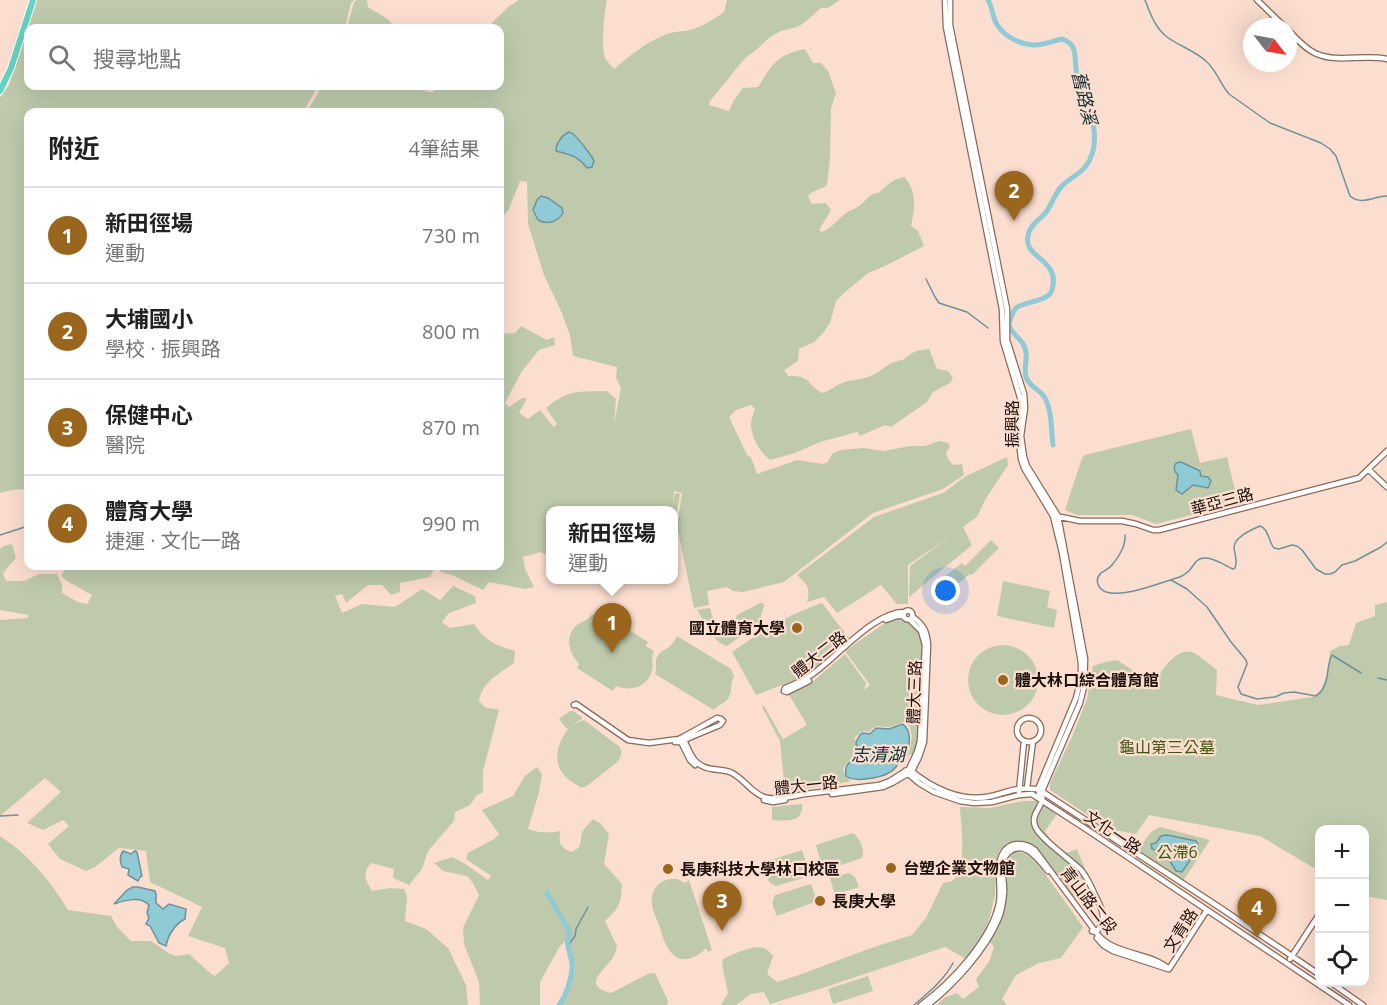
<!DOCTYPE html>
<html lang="zh-TW">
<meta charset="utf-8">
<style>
body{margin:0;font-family:"Open Sans","Noto Sans TC",sans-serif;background:#f6f6f6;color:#222}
.controls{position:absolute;right:18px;bottom:18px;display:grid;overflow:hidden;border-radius:12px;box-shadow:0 6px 24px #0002}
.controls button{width:54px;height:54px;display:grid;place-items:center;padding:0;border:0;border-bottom:2px solid #e0e0e0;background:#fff;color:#222;font:30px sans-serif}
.compass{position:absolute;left:1243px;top:18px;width:54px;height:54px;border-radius:50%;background:#fff;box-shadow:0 6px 24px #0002;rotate:121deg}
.you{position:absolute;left:946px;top:591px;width:21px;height:21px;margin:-15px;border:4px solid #fff;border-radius:50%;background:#1a73e8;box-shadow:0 0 0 9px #1a73e833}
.badge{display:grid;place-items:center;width:39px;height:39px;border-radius:50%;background:#9a651c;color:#fff;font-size:20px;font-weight:700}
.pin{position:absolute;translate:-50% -50px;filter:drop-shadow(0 2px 3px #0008)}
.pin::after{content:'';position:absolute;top:32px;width:21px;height:18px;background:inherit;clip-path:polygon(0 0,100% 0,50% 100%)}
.popup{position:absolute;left:546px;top:506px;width:132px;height:78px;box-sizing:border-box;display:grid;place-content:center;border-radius:12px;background:#fff;filter:drop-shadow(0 2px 4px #0005);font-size:20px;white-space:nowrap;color:#767676}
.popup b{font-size:22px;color:#222}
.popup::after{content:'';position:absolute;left:50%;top:100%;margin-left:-12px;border:12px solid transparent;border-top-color:#fff}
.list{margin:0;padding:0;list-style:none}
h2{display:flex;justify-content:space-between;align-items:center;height:78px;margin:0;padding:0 24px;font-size:26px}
h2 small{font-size:20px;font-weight:400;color:#767676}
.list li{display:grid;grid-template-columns:39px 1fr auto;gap:18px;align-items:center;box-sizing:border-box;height:96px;padding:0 24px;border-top:2px solid #e0e0e0}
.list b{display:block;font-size:22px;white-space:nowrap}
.list p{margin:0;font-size:20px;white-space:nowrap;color:#767676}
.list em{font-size:20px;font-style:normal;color:#767676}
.icon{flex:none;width:33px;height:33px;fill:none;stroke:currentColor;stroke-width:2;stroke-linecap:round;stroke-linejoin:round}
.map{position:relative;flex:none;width:1387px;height:1005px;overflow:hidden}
.search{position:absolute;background:#fff;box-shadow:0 6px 24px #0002;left:24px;top:24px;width:480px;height:66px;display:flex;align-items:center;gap:15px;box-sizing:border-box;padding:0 21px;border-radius:12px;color:#767676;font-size:22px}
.panel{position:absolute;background:#fff;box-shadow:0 6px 24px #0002;left:24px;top:108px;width:480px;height:462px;border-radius:12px}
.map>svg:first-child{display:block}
.green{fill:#bfcaac}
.water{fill:#8fcad5;stroke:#6d9298;stroke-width:1.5}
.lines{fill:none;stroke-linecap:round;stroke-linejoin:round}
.stream{stroke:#6d9298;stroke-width:1.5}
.river{stroke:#8fcad5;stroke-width:5}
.minor-casing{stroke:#896a59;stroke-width:7}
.major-casing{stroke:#fff;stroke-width:8}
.minor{stroke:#fff;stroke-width:4.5}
.major{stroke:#66d2c1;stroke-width:6}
.poi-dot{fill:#9a651c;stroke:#fbdecf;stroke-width:2}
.labels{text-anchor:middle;stroke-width:4.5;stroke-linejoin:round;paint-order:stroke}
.street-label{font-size:16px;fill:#1d110b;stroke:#fbdecf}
.poi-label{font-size:16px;font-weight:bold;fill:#1d110b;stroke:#fbdecf;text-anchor:start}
.park-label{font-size:16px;fill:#415310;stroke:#fbdecf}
.water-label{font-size:18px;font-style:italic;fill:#123036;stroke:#fbdecf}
</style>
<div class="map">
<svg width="1387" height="1005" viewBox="0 0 1387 1005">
<rect width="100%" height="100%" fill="#fbdecf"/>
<path class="green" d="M36,0H354L351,3L345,28H28V86H318L303,112H28V489L12,490L0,493V97L9,85Z
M357,0H367L368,7L389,20L395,28H347L354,2Z
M519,0H607C604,12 601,47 605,58C607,62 612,66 614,69C629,56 644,44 662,36C672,31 680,32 690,30C702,27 714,19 724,12L727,0H840L828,8H821L804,23L797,27L781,31L770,37L756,50L745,58L710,101L709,105L729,111L734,100L743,88L758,87C773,63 777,55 805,49L813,63H821L828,71L836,93L831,108L830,158L827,185C820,190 813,190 808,196L812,204L826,203L831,210L819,230L822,232C832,228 837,220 846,213C850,210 855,209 859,206C867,200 869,193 879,193C887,184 894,179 905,177C917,193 915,208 911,226L918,231L924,246L883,267L868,273L844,293L836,301L830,323L823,333L814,342L799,349L798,361L784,370L788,376C812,375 805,384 823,393C831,390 837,384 845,382C855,379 863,380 873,375C884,369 890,361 903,360C911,352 917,350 929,349L937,369L948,371L953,378L950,383L933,392L927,402L891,427L885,425L860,436L857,432L820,442L795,453L770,460C760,452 752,439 751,425C751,420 753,414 755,409L751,405L736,410L729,417L747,455L751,457L757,474L797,460L823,464L828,462L832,454L841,450L864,448L884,451L910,446H925L939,441L948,443L950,447L946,452L948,459L953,465L962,464L964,475L943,489L873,513L784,582L743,592L733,591L727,587L707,591L709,605L694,608L677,526L682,493L674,491L673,502L675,493L680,494L675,524L674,525V510H550V557L541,552L523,557L525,569L534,587L525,589L489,582L483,590L454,576L441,572L439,569L437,567L434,569L430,577L400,583V592L391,595L382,585H368L346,603L342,594L335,596L342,613L362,604L395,607L422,589L440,600L453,586L475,596L476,603L449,613L442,622L450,628L474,624C484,640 497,646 515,651L514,663C499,674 482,682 479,701L485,707L499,710L483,771V792L477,795L470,805L455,812L454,821L428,851L422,869L409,885L393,878L394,869L371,863C361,875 366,879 372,891L390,888L404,889L407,896L405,921L426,929L448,948L466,985L468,1005H0V836C28,854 51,881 68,910L111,916L117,927L131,941H151L170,954L176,956L189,954L210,973L215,976L229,963L225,948L188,936L202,907L150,882L146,851L119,848L95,867L86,871L60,859L48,844L69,826L63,820L43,830L27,823L61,792L45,778L0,816V620L28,618V615L0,610V549L3,546L12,544L16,558L3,573L6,581H24L39,574H57L62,585V593L78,602L87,604L92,595L67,581L61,576L67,566H136L138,567L165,566H500V334L515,333L521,326L547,340L554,337L555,345L539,350L522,371L505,403L509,407L522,398H527L519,413L528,419L540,410L554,427L557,424L546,408C569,389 578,392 607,391L616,399L614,424L621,388L616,378L617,367L573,356L570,335L561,311L544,275L528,224L527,182L520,181L508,211L500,219V112H307L322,86H418L428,92H432L442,86H500V28H487L508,7Z
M1191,429L1200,463L1227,457L1238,503L1156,524L1132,515H1077L1065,510L1082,458L1085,455Z
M1007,457L1008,465L985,500L977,517L963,527L972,545L909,597L910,566L948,538L908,565V604H897L881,585L837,613L824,597L807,602C811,587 807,584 797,575L874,517L943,493L966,476Z
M991,540L999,548L972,575L970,574L941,597L933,586L962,563L965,566Z
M1003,581L1050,591L1047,607L1057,610L1054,628L997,616Z
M1387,602V900L1365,896L1364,830H1320L1319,871L1260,836L1149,815L1136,834L1109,829L1050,790V783L1072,737L1087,699L1093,666L1105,662L1117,660L1132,670L1135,678L1145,680L1151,676L1157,678C1164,667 1179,646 1194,653C1202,657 1210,665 1217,670L1216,695L1258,705L1312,697L1321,690L1327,675L1330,651L1340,646L1349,645L1356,623L1375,616V605Z
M760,603H763L764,606L759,624L727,646C712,642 705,622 697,610L710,608L714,622L720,625L733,624L737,615Z
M822,603L848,637L833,653L805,676L756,695L732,652C760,632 789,614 822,603Z
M592,614L601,619L604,614L648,642L646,646L654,651C650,659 654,663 652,670C649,687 630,692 616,686L613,691L577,668L579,664C569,653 564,636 577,625C583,620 588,621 592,614Z
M898,618C905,620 913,622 918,629C927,642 920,669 919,685C918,709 921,731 914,754L909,755L912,737L910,727L904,722C898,723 895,726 888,727C878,728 878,722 869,732L864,731C848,739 858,741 857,751C856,760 832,766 850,779L849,782L785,792L780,741L762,707L764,706L783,739L807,725L788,693L810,684L845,654L866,683L864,690L870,685L845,651L882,625Z
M677,636L731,669L734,677C730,684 732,690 729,697C725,704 718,704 714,710L655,674C658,667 653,661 659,654C662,650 668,649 671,645C674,643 675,639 677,636Z
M968 680a35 35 0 1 1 70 0a35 35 0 1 1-70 0Z
M570,711H573L583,718L574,724L584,720L620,747C623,754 621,758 616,763L587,786L581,788C577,785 572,782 568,779C550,764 557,741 571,726L567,729L559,719Z
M537,767L542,774L539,792L528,829C536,833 552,833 561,831C557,842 561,848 571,852C585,847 578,841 583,831C585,827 590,823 593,819L600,823L609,834L604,864L622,884C621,904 620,907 605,921L617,946C616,950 615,955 612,959C602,972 582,986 611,993L648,974L655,973L668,1001L667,1005H562L574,974L575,966L568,939L560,946L540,982V1005H480L479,982L464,944L463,928L479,895L473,883L467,876L443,871L434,863L452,857L464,863L488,880L491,876L466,859L468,853L494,839L499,834L482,810L513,796L525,776Z
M1036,799L1057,814L1045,831L1061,855L1077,849L1087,874L1077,886L1075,900L1036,848L1024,841H1014L1000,850L996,863L995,895L989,920L984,934L966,959L945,947L829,986L770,1004L764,992L751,994L736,1005H721L728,993L722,965L723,959C732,955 756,943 766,949C768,950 770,953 773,956L767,974L777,982L799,975L871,948L912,935L926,918L943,883C946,882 950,882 952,881C968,872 961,824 960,807L990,808L1023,801H1034Z
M802,804C804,823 786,821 772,820V807Z
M1160,827L1210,840L1183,881L1141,854L1139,849C1145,840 1150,830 1160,827Z
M853,833C860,838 865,850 862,858L823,871L816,845Z
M802,850L810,876L776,886L769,882L764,866L768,861Z
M1018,852C1028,853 1032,857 1038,864L1083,927L1061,958L1039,963L1016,975L1002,999L1007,1005H937L944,998L957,993L963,999L979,987L976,979L989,962L994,947L990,942C1001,924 1006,904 1006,883C1006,877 1004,869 1005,864C1006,856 1012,853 1018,852Z
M849,873L855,877L859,887L835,895L830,878Z
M671,879H677L685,883L689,880L712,950L708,952L706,948C697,958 680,966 670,951C664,944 662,933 659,925C656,917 650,906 652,897C653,887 661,880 671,879Z
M811,884L817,901L777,916L772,903L775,895Z
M868,976L873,991L833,1004L828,989Z"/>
<path class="water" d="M569,132C570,133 573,133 574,135C577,137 593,157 594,161L592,167L587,168C577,155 570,155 556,151C556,143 562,135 569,132Z
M541,196L548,198L562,208L563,213C558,222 547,225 538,220L533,210L537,200Z
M1181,462L1198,470L1200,471L1201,476L1208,477L1211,481L1208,488L1193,485L1182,494L1176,490L1178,475C1174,471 1173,469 1176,463Z
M902,724C913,729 909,746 907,756L899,759C898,762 898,765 896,767C888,778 856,783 846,776C843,759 856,763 859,753C859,751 856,744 856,742L860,735L863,733L870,734L876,728L889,729Z
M1167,835L1196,841L1198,845V848L1182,872L1176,871L1170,861L1156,853V850L1152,849L1151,844L1156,843L1161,836Z
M123,851L131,854L135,851L137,852L142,876L140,877L138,881L128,875L129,869L122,867C120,861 119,857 123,851Z
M133,887H138L155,891L156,894V903L163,909L169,904L186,909L185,919C175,924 168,935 166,946L159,943L150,926L146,924L149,918L147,913L149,905C140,896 126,900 114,904L127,890Z"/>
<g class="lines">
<path class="stream" d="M1145,0C1150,13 1155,28 1167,37C1179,46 1196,51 1207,62C1217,71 1220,84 1229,94L1270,123L1321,143L1330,149L1336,156L1350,196C1362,206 1374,196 1387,196
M926,279L935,297L939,303L967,312L988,328
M0,535L28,526
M1125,535C1126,545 1119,557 1112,565C1109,569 1105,570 1101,573C1094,580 1098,589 1106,592C1125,598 1161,582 1180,577C1188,573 1190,570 1195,563C1204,551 1222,564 1233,569L1235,568C1238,561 1235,556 1234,548C1234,537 1251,530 1260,526C1269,529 1268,541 1274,548L1279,549L1292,545L1297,546L1302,550L1316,569L1325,574H1330L1335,572L1342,565L1355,561L1381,547L1387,542
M1171,580L1187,589L1207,607L1231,642L1246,660L1247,664L1238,687L1241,694L1257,699L1275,697L1284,693L1294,692L1316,696C1331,686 1325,668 1332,655L1361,673
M1378,678L1387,680
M0,816L18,815
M567,947L575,936L576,929L588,907
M914,1005C929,992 944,980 953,963"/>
<path class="river" d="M988,0C993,8 992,18 998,26C1005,37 1022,45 1035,45C1044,45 1053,41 1062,39C1080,45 1073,59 1077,74C1086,102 1106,138 1086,166C1079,175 1068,179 1061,187C1055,194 1052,203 1047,211C1041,219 1029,225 1028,236C1023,259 1061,258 1052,290C1049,302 1024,301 1016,308C1012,313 1010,319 1009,325C1012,334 1019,337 1023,344C1030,354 1023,366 1026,377C1029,387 1040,389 1045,398C1052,411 1051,430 1053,445
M547,893L570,932C564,946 571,951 572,964C573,975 566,996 559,1005"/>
<g class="minor-casing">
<path id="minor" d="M945,0L946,27L1002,309L1003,341L1021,401L1018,432L1021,459L1024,468L1053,516L1062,553L1081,663V678L1076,698L1038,789L1040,796
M950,0V25L1007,309V340L1024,394L1025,408L1021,436L1024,457L1027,466L1058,516L1085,659L1084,687L1080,703L1042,791C1042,794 1043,797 1042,800C1040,809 1031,815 1035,826C1040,839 1070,859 1081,870C1088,878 1092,889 1097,899C1103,911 1107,921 1096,932L1092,931
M1257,0L1285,27
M1288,30C1296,38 1306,50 1317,54C1338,63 1364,54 1387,59
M1369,470L1387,487
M1056,516L1080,521H1122L1136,524L1153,530H1159L1359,478L1387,451
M903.5 615a4.5 4.5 0 1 1 9 0a4.5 4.5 0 1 1-9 0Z
M886,620L897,616H903
M784,691L785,688C795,684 805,680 814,673C837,657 875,611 905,612
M784,691L787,692L809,681
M574,705L576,704L628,740L649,743L679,739L683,737C689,752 694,767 712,769C718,770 724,770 730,772C744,778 750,792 764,797C776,801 793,796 805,794C830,791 855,788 879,785L890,781L909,769C931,788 962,803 992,796C1001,794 1010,790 1019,789C1025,788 1032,789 1038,789L1219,907L1320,975
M1017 730a12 12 0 1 1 24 0a12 12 0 1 1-24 0Z
M683,737L717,718L721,719L723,721L720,725L684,740
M675,742H681L690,760L695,765
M909,769L917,752L920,741L925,645L921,631L910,620
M905,771L919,783L934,792L960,801L974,803L992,802L1019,795L1032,794L1092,833L1349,1005
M912,771L919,757L924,742L928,645C927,632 924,625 913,617
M1027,788L1033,741
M1019,792L1024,741
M832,794L883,787L892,783L909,773
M764,800L773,802L785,800
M1097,938L1103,945L1113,951L1168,969
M1290,959L1320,913
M1169,969L1207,910
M1330,982L1363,1005
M921,1005C950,984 992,940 999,903C1002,888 995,866 1003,853C1010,841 1025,842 1035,850L1098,935C1117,956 1148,951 1169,969
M928,1005C954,984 985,951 998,920C1002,912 1003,902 1004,893C1005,881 998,862 1008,853C1024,838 1039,860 1048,871"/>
</g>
<g class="major-casing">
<path id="major" d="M0,91L11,68L33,0"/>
</g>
<use href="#minor" class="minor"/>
<use href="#major" class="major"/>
</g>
<g class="poi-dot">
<circle cx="797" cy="628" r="6"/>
<circle cx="1003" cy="680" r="6"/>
<circle cx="891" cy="868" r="6"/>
<circle cx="668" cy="869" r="6"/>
<circle cx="820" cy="901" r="6"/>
</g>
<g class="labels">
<g class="street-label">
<text transform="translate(1012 424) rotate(-90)" y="6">振興路</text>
<text transform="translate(1222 501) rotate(-15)" y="6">華亞三路</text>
<text transform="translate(819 654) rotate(-38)" y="6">體大二路</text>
<text transform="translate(914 692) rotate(-88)" y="6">體大三路</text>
<text transform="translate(806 785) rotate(-6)" y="6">體大一路</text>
<text transform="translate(1113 832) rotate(34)" y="6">文化一路</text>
<text transform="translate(1089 900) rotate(52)" y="6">青山路二段</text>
<text transform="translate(1180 930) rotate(-57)" y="6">文青路</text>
</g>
<g class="poi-label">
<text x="785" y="634" text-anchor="end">國立體育大學</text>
<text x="1015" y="686">體大林口綜合體育館</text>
<text x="903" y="874">台塑企業文物館</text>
<text x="680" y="875">長庚科技大學林口校區</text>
<text x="832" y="907">長庚大學</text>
</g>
<g class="park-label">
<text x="1167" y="753">龜山第三公墓</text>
<text x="1177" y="858">公滯6</text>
</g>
<g class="water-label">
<text transform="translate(1084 98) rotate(77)" y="6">舊路溪</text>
<text x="878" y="761">志清湖</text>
</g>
</g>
</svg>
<div class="controls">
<button>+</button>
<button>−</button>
<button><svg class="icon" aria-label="locate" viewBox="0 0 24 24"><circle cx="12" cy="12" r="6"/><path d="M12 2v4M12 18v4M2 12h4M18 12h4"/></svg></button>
</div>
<svg class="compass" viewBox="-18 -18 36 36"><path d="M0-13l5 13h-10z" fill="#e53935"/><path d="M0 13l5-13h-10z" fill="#767676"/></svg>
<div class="you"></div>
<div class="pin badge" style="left:612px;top:653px">1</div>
<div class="popup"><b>新田徑場</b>運動</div>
<div class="pin badge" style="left:1014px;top:221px">2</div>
<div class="pin badge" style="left:722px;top:931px">3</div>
<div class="pin badge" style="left:1257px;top:938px">4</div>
<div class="search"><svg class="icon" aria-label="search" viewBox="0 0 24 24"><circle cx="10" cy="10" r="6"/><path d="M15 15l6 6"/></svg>搜尋地點</div>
<section class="panel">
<h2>附近<small>4筆結果</small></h2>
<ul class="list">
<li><span class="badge">1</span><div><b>新田徑場</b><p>運動</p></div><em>730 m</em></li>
<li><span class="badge">2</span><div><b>大埔國小</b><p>學校 · 振興路</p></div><em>800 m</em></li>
<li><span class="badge">3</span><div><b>保健中心</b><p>醫院</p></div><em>870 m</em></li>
<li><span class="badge">4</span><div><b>體育大學</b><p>捷運 · 文化一路</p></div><em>990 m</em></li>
</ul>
</section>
</div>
